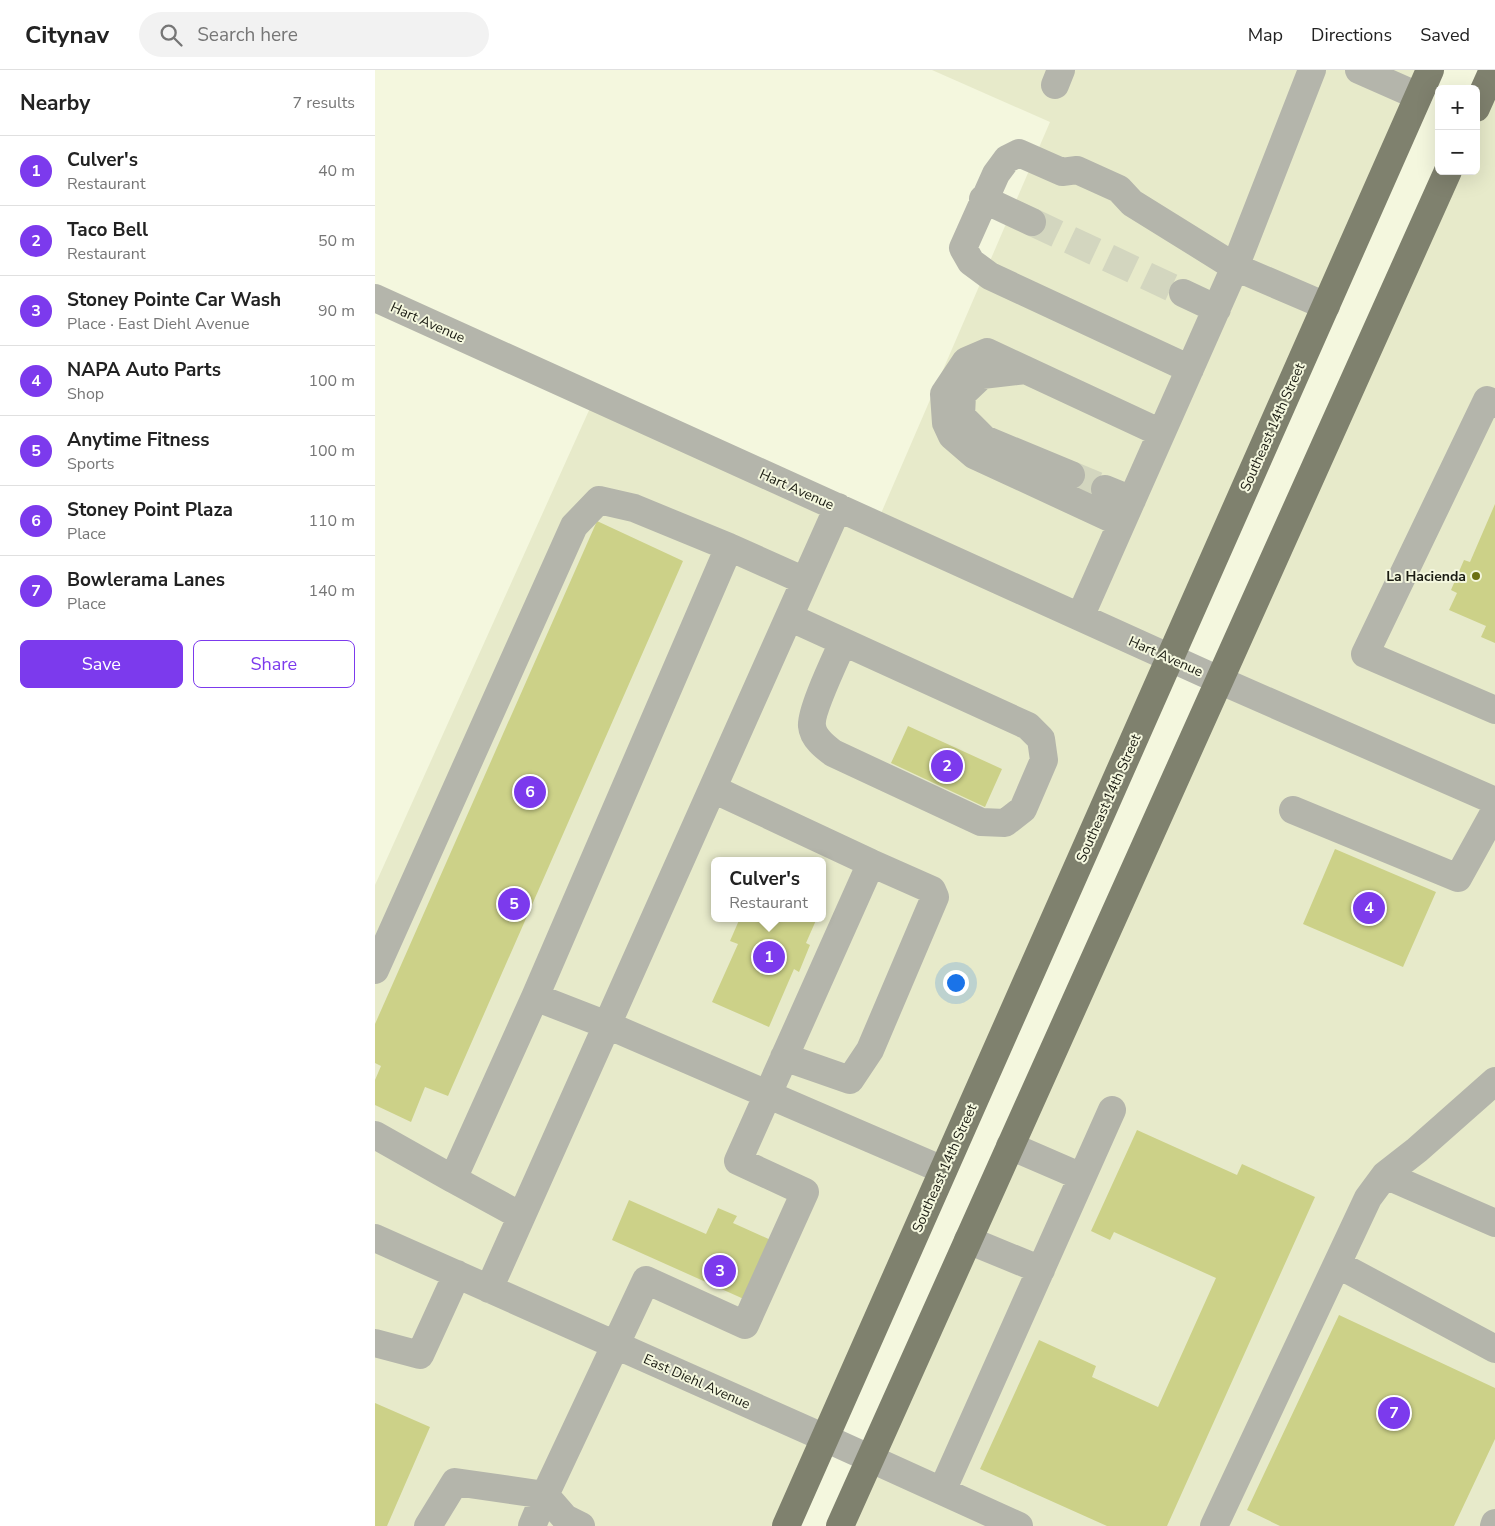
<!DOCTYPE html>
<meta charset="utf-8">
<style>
body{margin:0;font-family:"Nunito Sans",sans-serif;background:#f2f2f2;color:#222}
.controls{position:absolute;right:15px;top:15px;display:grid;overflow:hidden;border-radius:8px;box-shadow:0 5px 20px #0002}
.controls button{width:45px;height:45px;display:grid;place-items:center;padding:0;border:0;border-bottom:1px solid #e0e0e0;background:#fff;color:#222;font:25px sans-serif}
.you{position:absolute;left:580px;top:912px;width:18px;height:18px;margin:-12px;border:4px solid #fff;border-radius:50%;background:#1a73e8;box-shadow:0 0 0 8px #1a73e833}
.badge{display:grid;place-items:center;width:32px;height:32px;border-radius:50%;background:#7c3aed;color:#fff;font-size:16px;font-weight:700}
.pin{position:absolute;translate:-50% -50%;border:2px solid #fff;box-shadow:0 1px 5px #0006}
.popup{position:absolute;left:336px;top:787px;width:115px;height:65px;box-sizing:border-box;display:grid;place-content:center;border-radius:8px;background:#fff;filter:drop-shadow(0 1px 4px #0005);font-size:16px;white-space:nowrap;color:#767676}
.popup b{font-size:19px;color:#222}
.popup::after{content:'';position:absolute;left:50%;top:100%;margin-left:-10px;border:10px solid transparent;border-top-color:#fff}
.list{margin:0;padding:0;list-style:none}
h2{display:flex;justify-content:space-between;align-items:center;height:65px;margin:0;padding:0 20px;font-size:21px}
h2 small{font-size:16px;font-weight:400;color:#767676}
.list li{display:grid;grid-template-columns:32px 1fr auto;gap:15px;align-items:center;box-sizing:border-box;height:70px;padding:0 20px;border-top:1px solid #e0e0e0}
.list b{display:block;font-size:19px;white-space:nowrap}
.list p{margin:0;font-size:16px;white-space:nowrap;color:#767676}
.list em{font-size:16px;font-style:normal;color:#767676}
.actions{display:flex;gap:10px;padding:15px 20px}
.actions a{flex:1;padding:11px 0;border:1px solid #7c3aed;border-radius:8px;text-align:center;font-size:18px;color:#7c3aed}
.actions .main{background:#7c3aed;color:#fff}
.icon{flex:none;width:28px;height:28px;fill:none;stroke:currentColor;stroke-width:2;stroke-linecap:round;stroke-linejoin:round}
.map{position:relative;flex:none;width:1120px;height:1456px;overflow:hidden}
header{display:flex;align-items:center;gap:30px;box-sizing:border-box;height:70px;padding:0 25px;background:#fff;border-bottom:1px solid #e0e0e0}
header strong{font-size:24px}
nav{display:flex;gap:28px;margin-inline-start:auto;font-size:18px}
.search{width:350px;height:45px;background:#f2f2f2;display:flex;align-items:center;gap:12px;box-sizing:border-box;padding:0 18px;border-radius:28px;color:#767676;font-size:19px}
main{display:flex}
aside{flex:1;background:#fff}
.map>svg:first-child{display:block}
.built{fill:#e7eaca;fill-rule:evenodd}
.building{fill:#ccd188}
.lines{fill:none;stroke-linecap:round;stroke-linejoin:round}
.minor-tunnel{stroke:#d3d6bf;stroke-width:28;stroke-dasharray:28 14;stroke-linecap:butt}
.minor{stroke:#b4b5ab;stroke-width:28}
.major{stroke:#7f816e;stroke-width:28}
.poi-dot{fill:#6c7014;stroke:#f4f7de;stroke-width:2}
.labels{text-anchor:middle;stroke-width:4;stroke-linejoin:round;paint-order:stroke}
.street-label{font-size:14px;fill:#1a1b12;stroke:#f4f7de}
.poi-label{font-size:14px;font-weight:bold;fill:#1a1b12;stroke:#f4f7de;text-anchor:end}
</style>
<header>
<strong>Citynav</strong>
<div class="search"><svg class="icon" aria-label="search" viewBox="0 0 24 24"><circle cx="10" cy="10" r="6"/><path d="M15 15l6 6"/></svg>Search here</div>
<nav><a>Map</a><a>Directions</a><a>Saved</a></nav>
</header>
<main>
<aside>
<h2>Nearby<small>7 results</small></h2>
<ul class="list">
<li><span class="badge">1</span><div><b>Culver's</b><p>Restaurant</p></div><em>40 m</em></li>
<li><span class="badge">2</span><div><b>Taco Bell</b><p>Restaurant</p></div><em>50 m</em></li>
<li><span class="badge">3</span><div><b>Stoney Pointe Car Wash</b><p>Place · East Diehl Avenue</p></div><em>90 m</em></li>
<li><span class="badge">4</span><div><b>NAPA Auto Parts</b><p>Shop</p></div><em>100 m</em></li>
<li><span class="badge">5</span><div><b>Anytime Fitness</b><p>Sports</p></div><em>100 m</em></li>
<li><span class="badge">6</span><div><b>Stoney Point Plaza</b><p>Place</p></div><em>110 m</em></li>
<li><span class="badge">7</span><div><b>Bowlerama Lanes</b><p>Place</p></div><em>140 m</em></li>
</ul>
<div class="actions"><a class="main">Save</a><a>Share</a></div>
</aside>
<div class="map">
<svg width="1120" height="1456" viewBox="0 0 1120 1456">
<rect width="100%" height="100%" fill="#f4f7de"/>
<path class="built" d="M557,0H1055L411,1456H0V815L220,327L501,455L675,52ZM340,791H448V848H340Z
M1120,0V1456H465L1073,101H1101V38Z"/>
<path class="building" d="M1120,434V573L1106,567L1111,556L1074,540L1082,523L1076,520L1089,490L1095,492Z
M222,451L308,491L73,1026L50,1017L36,1052L0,1035V1010L6,996L0,993V954Z
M533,656L627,699L610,737L516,693Z
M960,779L1061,822L1028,897L928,854Z
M365,848H442L431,873L435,875L424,902L419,899L394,957L337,932L363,874L355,871Z
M762,1060L862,1105L867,1094L940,1127L792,1456H732L605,1399L664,1270L721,1296L717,1307L783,1337L841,1208L739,1162L735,1170L716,1161Z
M254,1130L331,1164L343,1138L362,1146L358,1153L398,1171L371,1230L237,1170Z
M964,1245L1120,1318V1369L1079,1456H905L872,1440Z
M0,1333L55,1357L12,1456H0Z"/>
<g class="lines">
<path class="minor-tunnel" d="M657,152L808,223
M696,405L730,419"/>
<path class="minor" d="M984,0L1043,26
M680,15L686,0
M608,129L657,152
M808,223L842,239
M0,228L844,610L1120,731
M815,299L615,206L596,192L588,178L621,104L632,89L644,83L687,102L702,100L744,119L757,133L860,197L937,0
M651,300L607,305L587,324L586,346L609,369L696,405
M1120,334L1112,330L990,584L1120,640
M730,419L757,430
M463,437L232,955L568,1100
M746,453L599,385L577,366L571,353L569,324L591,291L612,282L786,363
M414,547L653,656L666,669L669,690L648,739L630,753L606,752L458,683C450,677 438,668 437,656C435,642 461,588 468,572
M705,547L860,197L951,236
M918,740L1083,808L1120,741
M0,900L199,456L224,430L259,438L354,477
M160,927L354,477L430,511
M409,987L475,1010L495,980L560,827L557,820L496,793
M0,1065L78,1109
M635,1076L707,1107
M1010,1105L1120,1153
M0,1168L450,1368L644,1456
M593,1170L666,1200
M962,1194L1120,1279
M114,1219L232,955L160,927L78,1109L146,1146
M0,1273L45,1285L82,1204
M567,1421L737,1040
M53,1456L80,1412L170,1425L157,1456
M206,1456L190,1448L170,1425L271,1210L370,1255L430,1122L363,1091L496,793L338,719
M839,1456L993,1128L1010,1105L1042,1080L1120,1011
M1119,1456L1120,1453"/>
<path class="major" d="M1101,38L1118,0
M411,1456L1055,0
M465,1456L1073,101"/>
</g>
<circle class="poi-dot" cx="1101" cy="506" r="5"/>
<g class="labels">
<g class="street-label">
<text transform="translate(53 252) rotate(24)" y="5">Hart Avenue</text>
<text transform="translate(897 357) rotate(-66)" y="5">Southeast 14th Street</text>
<text transform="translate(422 419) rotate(24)" y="5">Hart Avenue</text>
<text transform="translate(791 586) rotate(24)" y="5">Hart Avenue</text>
<text transform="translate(733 728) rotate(-66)" y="5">Southeast 14th Street</text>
<text transform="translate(569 1098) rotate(-66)" y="5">Southeast 14th Street</text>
<text transform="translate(322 1311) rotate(24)" y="5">East Diehl Avenue</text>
</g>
<g class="poi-label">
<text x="1091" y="511">La Hacienda</text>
</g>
</g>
</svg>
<div class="controls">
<button>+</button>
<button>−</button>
</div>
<div class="you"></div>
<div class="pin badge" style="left:394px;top:887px">1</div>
<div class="popup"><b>Culver's</b>Restaurant</div>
<div class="pin badge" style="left:572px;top:696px">2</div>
<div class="pin badge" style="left:345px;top:1201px">3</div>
<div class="pin badge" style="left:994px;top:838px">4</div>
<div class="pin badge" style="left:139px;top:834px">5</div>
<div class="pin badge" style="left:155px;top:722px">6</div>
<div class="pin badge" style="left:1019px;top:1343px">7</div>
</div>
</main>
